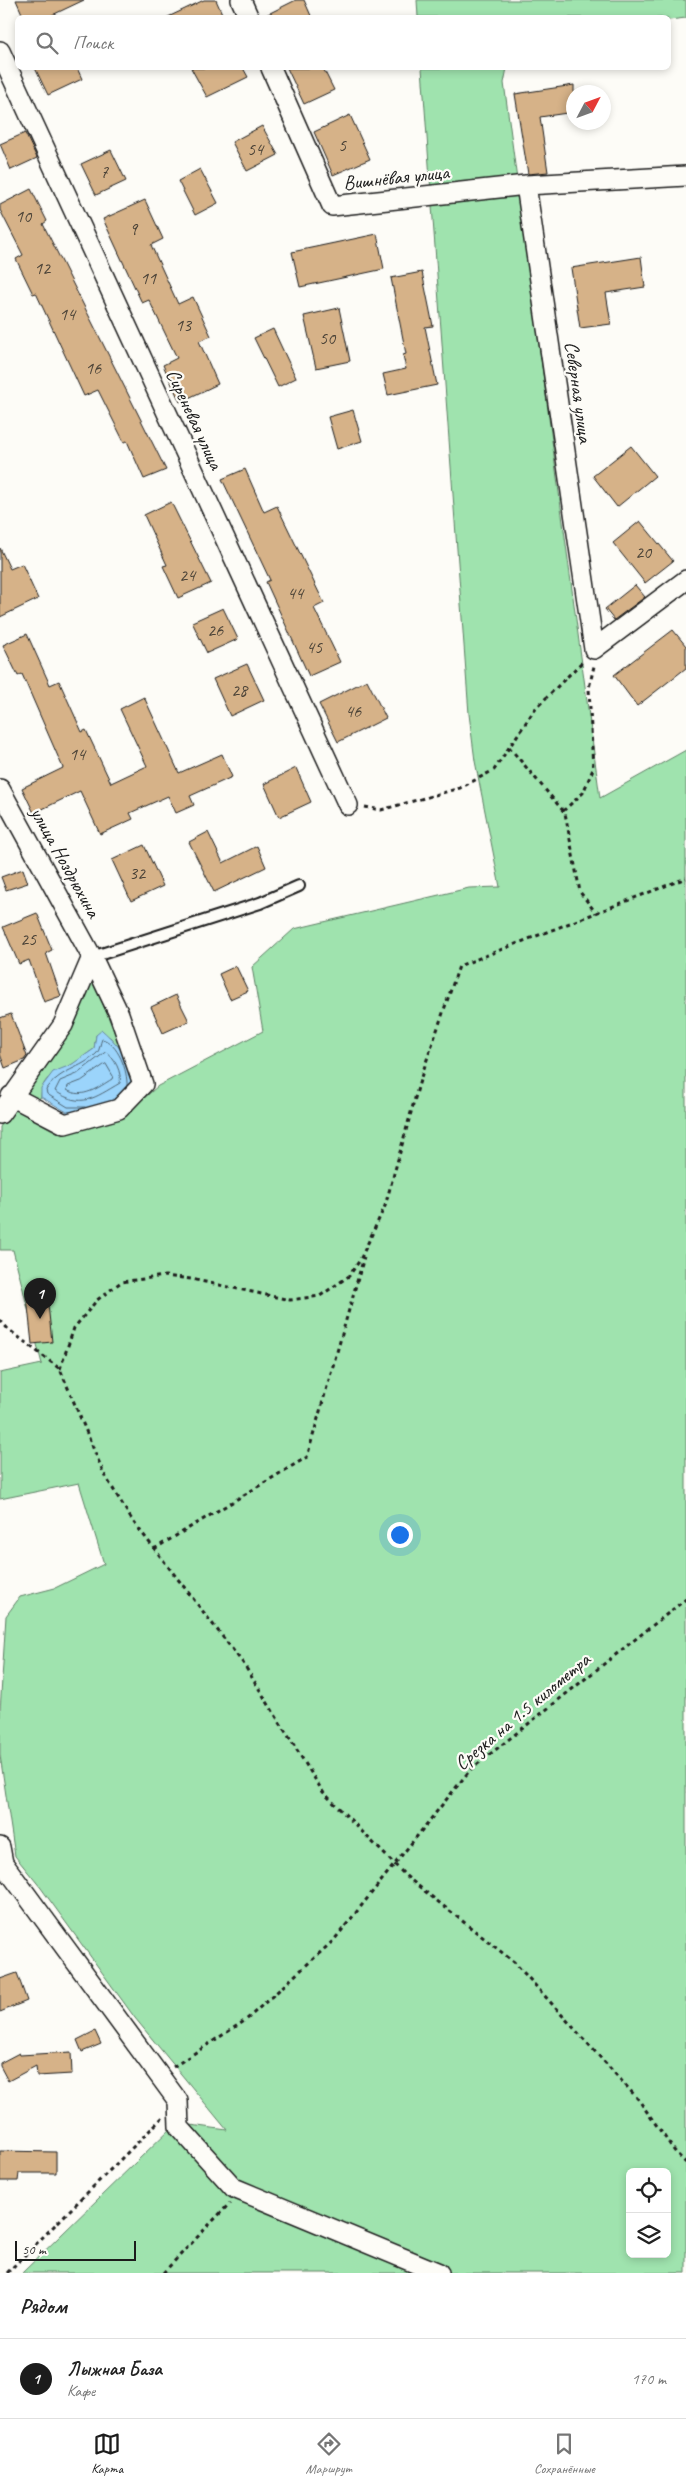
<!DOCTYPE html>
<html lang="ru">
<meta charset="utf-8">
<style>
body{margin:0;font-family:Caveat,sans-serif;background:#f6f6f6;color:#222}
.controls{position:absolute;right:15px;bottom:15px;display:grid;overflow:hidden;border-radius:8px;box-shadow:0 2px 8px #0003}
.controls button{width:45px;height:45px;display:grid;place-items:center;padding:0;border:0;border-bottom:1px solid #e0e0e0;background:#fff;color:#222;font:25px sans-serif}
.compass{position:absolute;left:566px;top:85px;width:45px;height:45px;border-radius:50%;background:#fff;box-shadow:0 2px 8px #0003;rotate:49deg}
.scale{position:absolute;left:15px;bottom:12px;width:121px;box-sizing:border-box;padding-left:5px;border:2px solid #1c1c1c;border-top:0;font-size:14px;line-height:18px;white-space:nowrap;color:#1c1c1c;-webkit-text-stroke:4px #fdfcf7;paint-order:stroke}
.you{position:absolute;left:399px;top:1534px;width:18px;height:18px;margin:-12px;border:4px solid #fff;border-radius:50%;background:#1a73e8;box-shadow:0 0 0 8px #1a73e833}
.badge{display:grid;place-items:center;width:32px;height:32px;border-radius:50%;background:#1c1c1c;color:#fff;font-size:16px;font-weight:700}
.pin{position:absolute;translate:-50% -41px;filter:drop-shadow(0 1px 2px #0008)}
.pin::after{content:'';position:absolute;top:26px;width:18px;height:15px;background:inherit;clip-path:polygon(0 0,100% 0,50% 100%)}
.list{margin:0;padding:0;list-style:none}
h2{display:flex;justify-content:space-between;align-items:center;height:65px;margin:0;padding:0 20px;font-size:21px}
h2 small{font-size:16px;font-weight:400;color:#767676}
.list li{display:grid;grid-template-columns:32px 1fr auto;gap:15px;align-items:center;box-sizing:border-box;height:80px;padding:0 20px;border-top:1px solid #e0e0e0}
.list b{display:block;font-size:19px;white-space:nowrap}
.list p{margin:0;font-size:16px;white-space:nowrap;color:#767676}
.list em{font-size:16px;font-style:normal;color:#767676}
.icon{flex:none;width:28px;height:28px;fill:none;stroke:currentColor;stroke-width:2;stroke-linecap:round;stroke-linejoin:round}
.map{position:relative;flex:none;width:686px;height:2273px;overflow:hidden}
.search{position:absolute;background:#fff;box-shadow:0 2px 8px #0003;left:15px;right:15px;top:15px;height:55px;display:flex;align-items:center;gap:12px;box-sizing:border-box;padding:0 18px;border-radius:8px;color:#767676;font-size:19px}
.sheet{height:145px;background:#fff}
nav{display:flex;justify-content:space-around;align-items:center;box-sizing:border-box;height:70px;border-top:1px solid #e0e0e0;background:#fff;font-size:14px;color:#767676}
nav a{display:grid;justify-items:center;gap:2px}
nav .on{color:#1c1c1c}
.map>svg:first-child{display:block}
.green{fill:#9fe3ae;stroke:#5e8065;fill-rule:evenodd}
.water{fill:#9bd4fb;stroke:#688aa2}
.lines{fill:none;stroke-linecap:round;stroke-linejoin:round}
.shore{stroke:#4f6675;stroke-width:1}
.building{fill:#d6b288;stroke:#1c1c1c}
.service-casing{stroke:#1c1c1c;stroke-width:14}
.minor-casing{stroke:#1c1c1c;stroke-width:22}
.path{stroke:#1c1c1c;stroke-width:3;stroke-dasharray:4 4;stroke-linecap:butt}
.service{stroke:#fdfcf7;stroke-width:10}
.minor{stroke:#fdfcf7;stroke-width:19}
.labels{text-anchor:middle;stroke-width:4.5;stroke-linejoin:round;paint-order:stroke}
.number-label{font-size:18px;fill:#4a4237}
.street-label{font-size:20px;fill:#1c1c1c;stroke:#fdfcf7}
</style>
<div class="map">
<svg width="686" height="2273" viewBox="0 0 686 2273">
<rect width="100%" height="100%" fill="#fdfcf7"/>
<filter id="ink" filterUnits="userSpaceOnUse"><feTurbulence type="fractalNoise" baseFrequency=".02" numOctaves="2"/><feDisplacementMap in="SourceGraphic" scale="10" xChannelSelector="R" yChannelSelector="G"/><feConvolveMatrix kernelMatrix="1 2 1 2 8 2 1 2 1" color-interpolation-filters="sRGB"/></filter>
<g filter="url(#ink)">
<path class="green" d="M417,0H686V18L669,20L668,18L418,17Z
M422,68H507L504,83L600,798L686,750V2273H22L176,2123L227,2130L135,2018L41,1888L15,1856L0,1755V1711L6,1616L20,1597L55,1588L104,1564L79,1483L0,1499V1373L42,1364L13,1250H0V1127L12,1108L62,1135L122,1117L158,1086L263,1031L252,967L294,929L469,888L500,887L475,761L469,714ZM630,2172H667V2254H630Z
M89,970L123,1053L110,1037L96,1035L94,1049C86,1054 79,1061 71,1065C56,1072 41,1077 41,1097L35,1101L22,1093Z"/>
<path class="water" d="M102,1030C122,1048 133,1062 131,1090L91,1112H67L41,1097V1088L53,1072L71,1065L94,1049L96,1035Z"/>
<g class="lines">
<path class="shore" d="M106,1052C115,1058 122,1073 120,1083C94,1098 82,1109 55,1091L60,1081L77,1074Z
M106,1064L113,1076L112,1079C99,1087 82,1100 67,1090L68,1086L81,1081Z
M85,1107H68L47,1094L46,1090C61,1068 80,1070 97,1053C100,1050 100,1043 102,1039C118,1043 128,1071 127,1086"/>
</g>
<path class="building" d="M16,0H84L46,18H24Z
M204,0H216L224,18H166Z
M296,0H304L312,18H260Z
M35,68H77L82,79L48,95Z
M191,68H243L248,77L207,97Z
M287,68H323L334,90L304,104Z
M574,85V112L540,117L548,172L528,174L515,94Z
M350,115L370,159L333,175L314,132Z
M262,126L278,155L247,171L232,142Z
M25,133L37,158L11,170L0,144Z
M111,150L126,181L96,195L81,164Z
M200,169L218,203L195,215L178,181Z
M31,189L47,221L43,224L166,470L144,479L127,441L124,442L98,390L84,396L36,293L33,294L16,259L23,255L0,210V205Z
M145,200L163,239L151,245L178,304L193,297L211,336L199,341L218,384L180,402L163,365L177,358L149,300L142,303L103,219Z
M377,234L384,269L300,287L292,252Z
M641,257L645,287L606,293L611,324L580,328L571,268Z
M422,272L433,326L425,327L437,385L388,395L383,374L406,369L403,355L406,354L391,278Z
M339,308L350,361L316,368L304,316Z
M273,329L296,378L278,387L254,338Z
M353,410L362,441L337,449L328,417Z
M631,446L655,476L617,507L593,476Z
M245,469L264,512L277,506L324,603L314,608L340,662L309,676L266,582L270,580L222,479Z
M171,502L211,583L178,598L163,566L167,565L144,515Z
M640,521L673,561L645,583L613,543Z
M0,548L10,569L22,564L38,599L0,617Z
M635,585L645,597L614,620L605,609Z
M223,608L238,639L207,653L192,622Z
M673,630L686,646V668L637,706L614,675Z
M27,634L50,685L59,681L82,732L86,730L111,783L147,766L120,709L144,697L179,773L222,754L232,777L190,796L194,805L176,813L168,796L130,813L133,819L100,834L80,791L34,813L22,788L63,768L22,674L18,676L3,645Z
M247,664L264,700L230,716L213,679Z
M367,680L386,718L338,742L319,704Z
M296,768L311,802L279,817L264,784Z
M208,832L223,863L257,846L266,867L214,892L189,842Z
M144,845L163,886L131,901L112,860Z
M23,869L28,883L6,890L1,877Z
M37,913L52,950L46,953L61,996L44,1002L29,960L19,964L3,927Z
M236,966L248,991L230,999L219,974Z
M176,995L189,1021L163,1033L151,1007Z
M11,1014L27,1056L24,1060L5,1068L0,1054V1018Z
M47,1295L52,1342L32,1344L27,1297Z
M17,1973L27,2001L0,2012V1979Z
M95,2031L101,2044L82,2052L77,2040Z
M71,2052L72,2074L37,2076L36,2066L8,2081L0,2066V2063L19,2053L20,2055Z
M0,2151L56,2152V2173H19L18,2181H0Z"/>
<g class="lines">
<g class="service-casing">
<path id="service" d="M92,957L260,903L299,886"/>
</g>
<g class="minor-casing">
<path id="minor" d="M241,0L249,18
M0,51L348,805
M271,68L332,206L526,185L686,176
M526,185L594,649L686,580
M0,789L92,957L119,1014L143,1084L119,1109L65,1124L11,1096
M0,1114L63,1025L92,957
M0,1847L3,1863L178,2101L179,2127L234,2188L439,2273"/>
</g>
<path class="path" d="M509,747L565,813L580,892L596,913
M365,807L381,810L460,788L494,770L535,709L583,661
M563,811L583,793L593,769L589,688L594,666
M0,1320L8,1329L60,1369L104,1474L132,1520L243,1663L323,1792L407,1877L514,1962L638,2099L676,2153L686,2163
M60,1369L74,1328L97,1300L121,1282L165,1276L191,1279L290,1300L320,1296L349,1276L360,1260L385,1206L420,1080L459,966L686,878
M154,1549L307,1457L364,1257
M173,2067L246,2020L334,1940L470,1770L686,1599
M7,2273L162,2118
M163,2273L230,2203"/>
<use href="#service" class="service"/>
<use href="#minor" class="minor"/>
</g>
</g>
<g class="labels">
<g class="number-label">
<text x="342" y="151">5</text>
<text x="255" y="155">54</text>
<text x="104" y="178">7</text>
<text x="23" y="222">10</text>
<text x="133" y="235">9</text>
<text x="42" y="274">12</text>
<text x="148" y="284">11</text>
<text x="67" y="320">14</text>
<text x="183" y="331">13</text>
<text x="327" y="344">50</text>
<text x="93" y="374">16</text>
<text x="643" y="558">20</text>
<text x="187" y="581">24</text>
<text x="295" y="599">44</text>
<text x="215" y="636">26</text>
<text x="314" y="653">45</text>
<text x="239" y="696">28</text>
<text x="353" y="717">46</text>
<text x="77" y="760">14</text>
<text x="137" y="879">32</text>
<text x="28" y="945">25</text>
</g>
<g class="street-label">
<text transform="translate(396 177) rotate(-6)" y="7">Вишнёвая улица</text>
<text transform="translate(579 392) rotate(82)" y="7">Северная улица</text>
<text transform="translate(195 419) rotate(65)" y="7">Сиреневая улица</text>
<text transform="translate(66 862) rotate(61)" y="7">улица Ноздрюхина</text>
<text transform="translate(522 1711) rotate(-40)" y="7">Срезка на 1.5 километра</text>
</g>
</g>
</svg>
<div class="controls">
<button><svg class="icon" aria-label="locate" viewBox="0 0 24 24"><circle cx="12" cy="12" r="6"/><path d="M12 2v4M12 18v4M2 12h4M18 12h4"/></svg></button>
<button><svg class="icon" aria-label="layers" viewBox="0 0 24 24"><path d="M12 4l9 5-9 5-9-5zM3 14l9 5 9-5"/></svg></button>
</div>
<svg class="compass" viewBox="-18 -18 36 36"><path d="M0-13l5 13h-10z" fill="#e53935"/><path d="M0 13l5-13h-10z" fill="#767676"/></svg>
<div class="scale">50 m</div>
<div class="you"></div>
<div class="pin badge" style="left:40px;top:1319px">1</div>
<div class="search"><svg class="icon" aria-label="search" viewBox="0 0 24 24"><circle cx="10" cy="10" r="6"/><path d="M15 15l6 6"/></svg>Поиск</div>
</div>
<section class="sheet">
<h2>Рядом<small></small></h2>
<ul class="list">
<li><span class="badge">1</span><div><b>Лыжная База</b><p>Кафе</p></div><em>170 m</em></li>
</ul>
</section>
<nav>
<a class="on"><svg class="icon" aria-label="map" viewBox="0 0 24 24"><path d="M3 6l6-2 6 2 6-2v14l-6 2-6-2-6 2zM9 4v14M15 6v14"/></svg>Карта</a>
<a><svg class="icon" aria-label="directions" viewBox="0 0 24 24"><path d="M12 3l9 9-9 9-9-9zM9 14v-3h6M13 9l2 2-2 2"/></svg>Маршрут</a>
<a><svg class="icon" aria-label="saved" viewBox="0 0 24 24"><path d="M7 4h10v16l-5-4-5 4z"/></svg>Сохранённые</a>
</nav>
